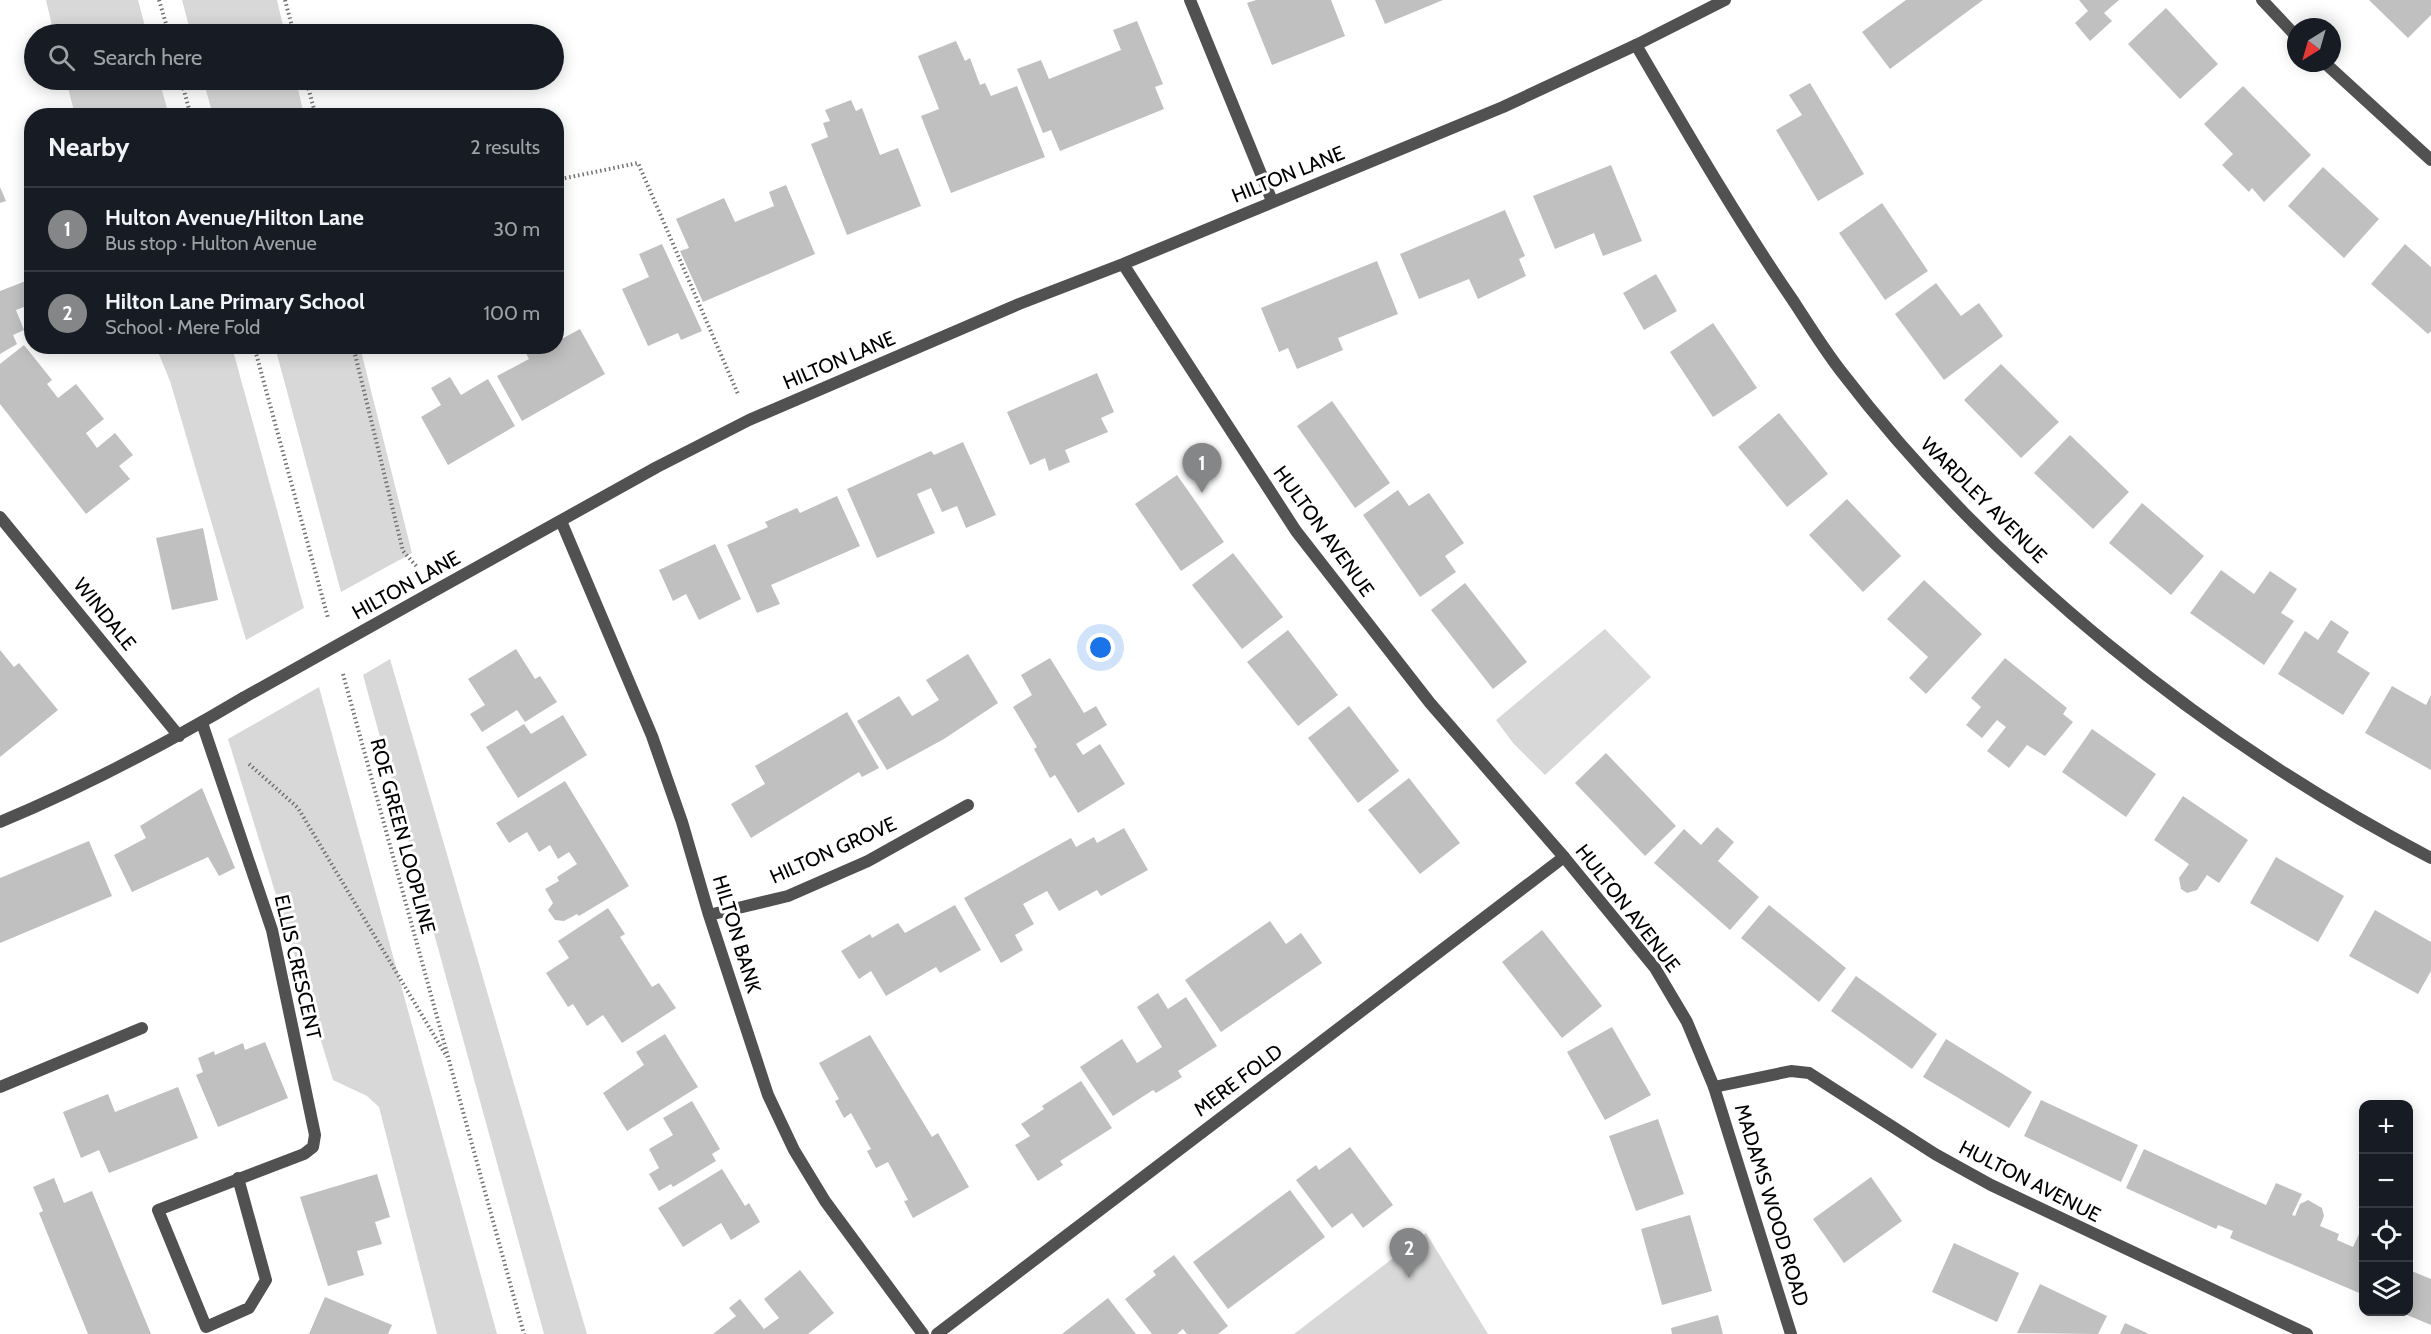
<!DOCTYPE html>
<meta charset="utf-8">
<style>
body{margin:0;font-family:Cabin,sans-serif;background:#242831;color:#f1f3f6}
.controls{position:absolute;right:18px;bottom:18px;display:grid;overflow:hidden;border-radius:12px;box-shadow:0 3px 15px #0003}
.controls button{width:54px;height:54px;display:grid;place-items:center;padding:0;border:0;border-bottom:2px solid #363941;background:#171b24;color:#f1f3f6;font:30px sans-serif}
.compass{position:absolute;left:2287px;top:18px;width:54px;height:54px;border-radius:50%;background:#171b24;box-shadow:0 3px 15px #0003;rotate:217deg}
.you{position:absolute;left:1101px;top:648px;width:21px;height:21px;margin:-15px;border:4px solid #fff;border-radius:50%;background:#1a73e8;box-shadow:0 0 0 9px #1a73e833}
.badge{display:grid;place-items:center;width:39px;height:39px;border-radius:50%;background:#858687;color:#fff;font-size:20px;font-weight:700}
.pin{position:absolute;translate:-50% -50px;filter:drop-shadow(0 2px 3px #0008)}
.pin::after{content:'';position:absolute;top:32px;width:21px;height:18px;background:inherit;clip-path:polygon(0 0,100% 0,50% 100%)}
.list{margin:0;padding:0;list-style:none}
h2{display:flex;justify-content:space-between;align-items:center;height:78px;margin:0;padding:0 24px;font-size:26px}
h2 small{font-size:20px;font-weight:400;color:#9ea1a6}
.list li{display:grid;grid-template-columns:39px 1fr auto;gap:18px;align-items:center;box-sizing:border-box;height:84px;padding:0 24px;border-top:2px solid #363941}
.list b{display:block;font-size:22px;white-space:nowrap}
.list p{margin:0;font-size:20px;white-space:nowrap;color:#9ea1a6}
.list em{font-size:20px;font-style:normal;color:#9ea1a6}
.icon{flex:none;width:33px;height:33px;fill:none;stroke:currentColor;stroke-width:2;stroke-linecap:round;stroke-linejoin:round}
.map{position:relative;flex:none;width:2431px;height:1334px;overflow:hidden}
.search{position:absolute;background:#171b24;box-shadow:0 3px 15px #0003;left:24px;top:24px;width:540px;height:66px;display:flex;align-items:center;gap:15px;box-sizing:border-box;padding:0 21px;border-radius:33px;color:#9ea1a6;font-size:22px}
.panel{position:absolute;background:#171b24;box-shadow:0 3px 15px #0003;left:24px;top:108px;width:540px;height:246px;border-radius:24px}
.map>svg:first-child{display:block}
.green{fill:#d8d8d8}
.building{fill:#c0c0c0}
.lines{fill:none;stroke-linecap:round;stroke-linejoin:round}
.path{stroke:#737373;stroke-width:4;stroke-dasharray:1.5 3;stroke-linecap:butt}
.service{stroke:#515151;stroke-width:12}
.minor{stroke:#515151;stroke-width:12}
.tertiary{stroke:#515151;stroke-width:12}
.tertiary-bridge{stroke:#515151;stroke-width:12}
.labels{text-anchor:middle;stroke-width:6;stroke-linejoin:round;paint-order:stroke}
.street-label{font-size:20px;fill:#000;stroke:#fff}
</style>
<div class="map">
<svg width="2431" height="1334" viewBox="0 0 2431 1334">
<rect width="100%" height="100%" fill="#fff"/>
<path class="green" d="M46,0H138L147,34H54Z
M182,0H277L285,34H191Z
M66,80H159L169,115H75Z
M203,80H296L304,115H213Z
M156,347H232L304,608L246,640L170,381Z
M275,347H360L412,553L341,592Z
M1605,629L1651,677L1545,775L1513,743L1496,720Z
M390,659L587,1334H544L363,675Z
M319,687L497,1334H437L379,1107L367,1096L333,1080L228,739Z
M1426,1233L1488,1334H1294Z"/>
<path class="building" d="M1256,0H1331L1345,36L1272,65L1247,3Z
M1375,0H1443L1385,24Z
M1906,0H1983L1890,69L1862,32Z
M2079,0H2119L2104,13L2112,21L2090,41L2075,23L2088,11Z
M2369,0H2431V15L2408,38Z
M2166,8L2218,64L2180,99L2128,44Z
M1137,21L1163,84L1155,87L1164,109L1060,151L1051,130L1043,133L1017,69L1041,60L1049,79L1121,50L1113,30Z
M956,41L965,61L970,58L980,85L985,83L991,96L1017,86L1045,157L951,193L921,116L939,109L918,56Z
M1810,83L1864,174L1818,201L1776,130L1802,115L1789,95Z
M2243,86L2311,155L2264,202L2252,188L2249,192L2222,165L2233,154L2204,124Z
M851,100L856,111L862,108L880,155L898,148L921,206L847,235L811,144L828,137L823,123L830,121L825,110Z
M1611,165L1642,241L1603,256L1594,233L1555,249L1533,196Z
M2323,167L2379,219L2344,258L2288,206Z
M786,185L815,254L703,302L680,251L689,248L676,219L724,198L735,222L774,206L769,192Z
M0,187L6,201L0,203Z
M1882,203L1928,271L1885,300L1839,233Z
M1505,210L1525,256L1519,259L1526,276L1478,299L1469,279L1419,299L1400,254Z
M662,244L702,331L681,340L678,333L648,346L622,289L649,277L639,254Z
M2405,244L2431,267V331L2428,334L2371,284Z
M1377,261L1398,314L1338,338L1343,350L1297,369L1288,348L1279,352L1261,308Z
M1656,274L1677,311L1644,330L1623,293Z
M31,279L32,304L16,310L24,330L13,335L17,344L0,354V291Z
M1936,283L1961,316L1979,303L2003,336L1944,380L1895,314Z
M1713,323L1757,388L1713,417L1670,352Z
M580,329L605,374L522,421L497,376L529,359L522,346H556V342Z
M24,345L52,380L47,384L58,398L76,384L104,419L86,433L97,448L115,433L133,455L119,466L130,479L86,514L0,404V364Z
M2001,364L2059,422L2021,458L1964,400Z
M1097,373L1114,412L1101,418L1108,432L1065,450L1070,462L1049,471L1045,458L1030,465L1007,412Z
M450,377L461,395L488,379L515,426L448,465L421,417L441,405L431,388Z
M1332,401L1390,483L1355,508L1297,426Z
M1779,413L1828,474L1787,507L1738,447Z
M2070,435L2129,492L2093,529L2034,473Z
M963,442L996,515L966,528L957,506L942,512L931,488L917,494L935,533L877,558L847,489L931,451L934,455Z
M1177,475L1224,542L1181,571L1135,504Z
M1398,490L1409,506L1429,493L1464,543L1445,556L1456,572L1420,597L1363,515Z
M837,496L860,546L771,585L780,604L757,613L727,545L768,527L765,522L797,508L800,513Z
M1847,499L1901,556L1863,592L1809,535Z
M2142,503L2204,556L2171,595L2109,543Z
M203,528L218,600L172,610L156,538Z
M715,544L741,599L699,620L686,594L673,601L659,570Z
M1233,553L1283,617L1242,649L1192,585Z
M2221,570L2254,594L2270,571L2297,589L2281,613L2294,621L2264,665L2190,613Z
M1924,580L1982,634L1926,694L1909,678L1928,657L1887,619Z
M1465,583L1527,662L1493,689L1431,610Z
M2331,620L2349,632L2337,652L2370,673L2343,715L2278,674L2305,631L2318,640Z
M1288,630L1338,695L1298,726L1247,662Z
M516,649L535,679L540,676L557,702L525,722L517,710L482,732L470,714L485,705L468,679Z
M0,650L14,667L19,663L58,710L0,757Z
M968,654L998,703L944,739L887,770L857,721L899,696L912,716L926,708L939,700L926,680Z
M1050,658L1084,713L1096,706L1107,725L1076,744L1083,755L1100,744L1125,784L1078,813L1055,775L1050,778L1034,749L1037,747L1013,707L1032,695L1021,675Z
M2005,658L2067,708L2063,714L2073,722L2045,756L2027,745L2009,768L1987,751L2006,727L1997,720L1982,738L1966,725L1981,707L1971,698Z
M2392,686L2426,705L2431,695V770L2365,733Z
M1349,706L1399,771L1358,803L1308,738Z
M847,712L879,768L862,777L859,772L751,838L731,804L765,784L755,766Z
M563,715L587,755L518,798L486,747L524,724L531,734Z
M2092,729L2156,774L2126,817L2062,772Z
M1606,753L1676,826L1645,856L1575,783Z
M1409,778L1460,843L1420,874L1368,810Z
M565,781L629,886L579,916L577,914L564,921L555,920L548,910L553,903L545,889L559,881L557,877L577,864L569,852L558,859L550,845L539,852L527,832L509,843L496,823Z
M202,788L235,868L219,876L208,857L132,892L114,855L146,838L140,826Z
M2183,796L2248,840L2219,883L2207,875L2197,890L2187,893L2181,889L2179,878L2189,864L2154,840Z
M1717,827L1734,842L1718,861L1759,897L1730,930L1654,863L1684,829L1701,845Z
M1124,828L1148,870L1101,896L1097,890L1059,911L1047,891L1023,904L1034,924L1015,935L1023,950L1001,963L964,898L1071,838L1076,847L1094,837L1097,843Z
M89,841L112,896L0,943V878Z
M2276,857L2344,896L2318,942L2250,903Z
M955,905L981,950L940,973L936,967L886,996L871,971L859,979L841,951L870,934L872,938L898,923L905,933Z
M1769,905L1846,968L1819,1002L1741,938Z
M608,908L625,934L620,937L652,987L659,983L676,1008L622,1043L603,1015L587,1026L573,1004L568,1007L546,973L569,958L558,941Z
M2375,910L2431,942V971L2418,994L2349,956Z
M1270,921L1286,944L1301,933L1322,963L1221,1032L1185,980Z
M1542,930L1602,1006L1562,1038L1502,962Z
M1856,976L1937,1034L1912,1069L1831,1011Z
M1158,993L1168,1009L1186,997L1217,1046L1178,1071L1182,1077L1156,1093L1153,1090L1113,1116L1080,1067L1122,1039L1137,1063L1162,1047L1137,1007Z
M1612,1027L1651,1095L1605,1120L1567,1052Z
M665,1034L698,1087L627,1131L603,1093L644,1065L636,1052Z
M870,1035L932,1137L938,1133L969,1187L913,1218L904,1201L908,1200L888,1162L876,1168L867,1151L871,1149L851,1113L844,1118L835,1101L839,1099L819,1063Z
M1946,1039L2032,1092L2009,1128L1923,1077Z
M265,1042L288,1098L218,1127L196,1075L203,1072L198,1058L214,1051L215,1055L243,1043L245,1050Z
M1081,1081L1112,1128L1060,1161L1063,1165L1038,1181L1015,1145L1030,1136L1021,1124L1044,1109L1042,1106Z
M178,1087L198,1138L109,1173L99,1150L81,1158L63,1112L108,1094L115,1112Z
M2041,1100L2138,1145L2121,1182L2024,1136Z
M692,1101L720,1149L712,1154L716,1161L673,1187L671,1184L659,1191L649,1174L659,1168L649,1149L673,1135L663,1118Z
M1658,1119L1684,1194L1636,1211L1609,1136Z
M1350,1147L1393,1205L1363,1228L1352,1213L1332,1228L1296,1180L1316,1165L1319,1170Z
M2144,1149L2266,1205L2276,1183L2302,1194L2292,1215L2295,1216L2300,1204L2308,1200L2322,1208L2324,1216L2320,1226L2339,1234L2337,1240L2353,1247L2364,1223V1295L2230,1238L2233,1231L2218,1225L2216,1229L2126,1188Z
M722,1169L745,1206L749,1203L760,1222L731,1240L721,1223L683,1247L658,1208Z
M377,1174L390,1217L375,1222L382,1244L357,1251L364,1275L328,1286L300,1197Z
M1871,1177L1902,1221L1844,1263L1813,1219Z
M54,1178L64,1203L92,1191L151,1334H88L39,1213L43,1211L33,1187Z
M1290,1190L1325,1237L1228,1309L1193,1262Z
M1690,1215L1712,1291L1662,1305L1641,1229Z
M1954,1243L2019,1273L1997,1322L1932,1292Z
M1174,1255L1228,1326L1218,1334H1187L1183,1329L1177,1334H1152L1125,1299L1156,1275L1153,1271Z
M800,1270L834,1313L808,1334H713L736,1316L729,1308L740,1299L764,1329L779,1318L764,1299Z
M2409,1270L2431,1279V1325L2400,1312L2409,1311Z
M2040,1284L2107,1316L2098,1334L2017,1333Z
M325,1297L392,1325L388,1334H309Z
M1108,1298L1136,1334H1062Z
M1718,1315L1723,1334H1672L1671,1328Z
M2125,1323L2149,1334H2120Z"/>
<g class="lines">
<path class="path" d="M159,0L169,34
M285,0L294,34
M181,80L191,116
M306,80L316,116
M556,180L638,163L738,394
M254,346L328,618
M353,346L403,551L417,567
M343,674L524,1334
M249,764L298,808L447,1057"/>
<path class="service" d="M1190,0L1272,201
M0,1087L142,1028"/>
<path class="minor" d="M2262,0L2296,36
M1636,45C1687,132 1737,219 1794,302C1809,325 1823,348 1840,370C1993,570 2208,742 2431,858
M2325,63L2431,160
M0,517L179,736
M561,521L652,736L682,822L709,915L768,1095L794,1150L825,1201L923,1334
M202,723L272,930L315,1135L313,1147L304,1154L158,1210L206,1327L249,1308L266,1280L238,1178
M709,915L788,896L868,861L968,805
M1714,1087L1791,1071L1809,1073L1935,1154L1991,1185L2307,1334
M937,1334L1564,857"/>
<path class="tertiary" d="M1123,264L1296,531L1430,703L1564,857L1655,968L1687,1022L1714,1087L1791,1334
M427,595L657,467L749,420L1019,304L1123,264L1503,107L1636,45L1725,0
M0,822C84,787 164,745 243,698"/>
<path class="tertiary-bridge" d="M243,698L427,595"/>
</g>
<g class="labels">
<g class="street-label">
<text transform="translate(1288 174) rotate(-22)" y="7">HILTON LANE</text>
<text transform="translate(839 360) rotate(-23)" y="7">HILTON LANE</text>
<text transform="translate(1984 500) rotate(45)" y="7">WARDLEY AVENUE</text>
<text transform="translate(1324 531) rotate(54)" y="7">HULTON AVENUE</text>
<text transform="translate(406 585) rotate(-29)" y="7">HILTON LANE</text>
<text transform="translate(105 614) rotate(51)" y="7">WINDALE</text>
<text transform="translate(403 836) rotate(75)" y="7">ROE GREEN LOOPLINE</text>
<text transform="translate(833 850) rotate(-24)" y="7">HILTON GROVE</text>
<text transform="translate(1628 908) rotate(52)" y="7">HULTON AVENUE</text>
<text transform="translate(737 934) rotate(73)" y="7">HILTON BANK</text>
<text transform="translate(298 967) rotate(77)" y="7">ELLIS CRESCENT</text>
<text transform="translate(1238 1080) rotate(-37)" y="7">MERE FOLD</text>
<text transform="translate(2030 1181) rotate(27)" y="7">HULTON AVENUE</text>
<text transform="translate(1772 1205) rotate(73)" y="7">MADAMS WOOD ROAD</text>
</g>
</g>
</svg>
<div class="controls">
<button>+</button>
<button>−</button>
<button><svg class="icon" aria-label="locate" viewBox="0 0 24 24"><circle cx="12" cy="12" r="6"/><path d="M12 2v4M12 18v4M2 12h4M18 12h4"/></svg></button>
<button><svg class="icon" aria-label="layers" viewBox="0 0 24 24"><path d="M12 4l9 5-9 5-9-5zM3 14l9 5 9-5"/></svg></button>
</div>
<svg class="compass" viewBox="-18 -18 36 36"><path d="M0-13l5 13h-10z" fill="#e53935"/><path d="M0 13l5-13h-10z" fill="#9ea1a6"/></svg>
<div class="you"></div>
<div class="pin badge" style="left:1202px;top:493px">1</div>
<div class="pin badge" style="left:1409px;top:1278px">2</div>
<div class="search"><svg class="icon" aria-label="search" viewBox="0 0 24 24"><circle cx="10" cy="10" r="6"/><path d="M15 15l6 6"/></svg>Search here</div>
<section class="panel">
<h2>Nearby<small>2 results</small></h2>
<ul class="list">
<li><span class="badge">1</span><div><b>Hulton Avenue/Hilton Lane</b><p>Bus stop · Hulton Avenue</p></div><em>30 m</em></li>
<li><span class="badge">2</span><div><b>Hilton Lane Primary School</b><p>School · Mere Fold</p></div><em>100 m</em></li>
</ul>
</section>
</div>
